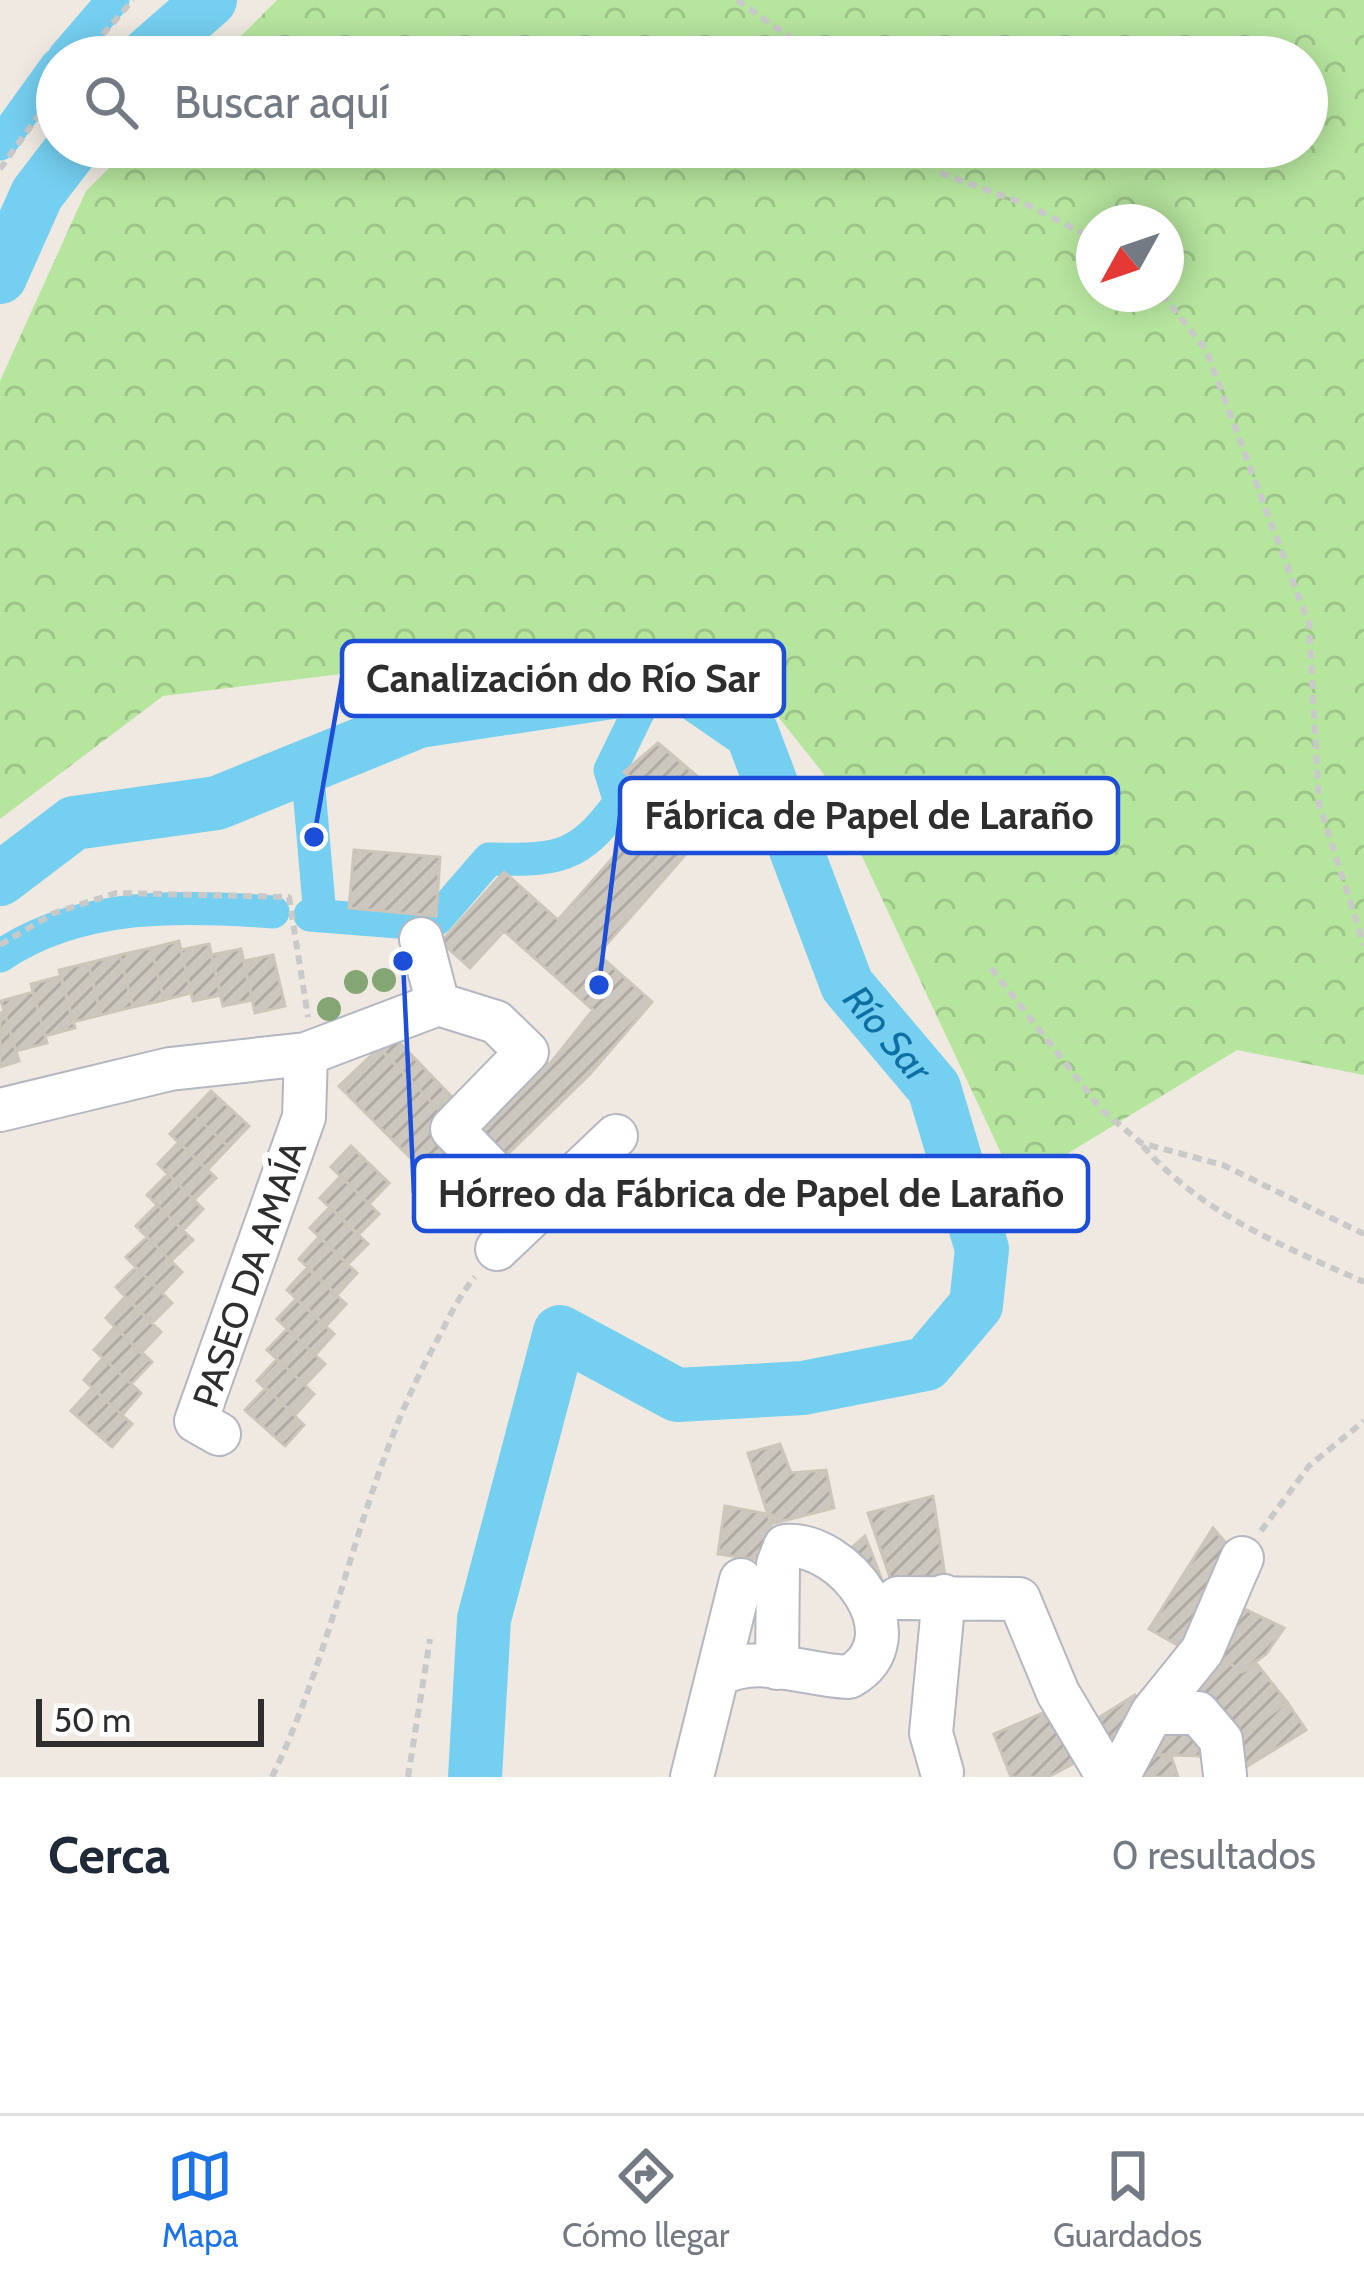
<!DOCTYPE html>
<html lang="es">
<meta charset="utf-8">
<style>
body{margin:0;font-family:Cabin,sans-serif;background:#f2f2f3;color:#1f2937}
.compass{position:absolute;left:1076px;top:204px;width:108px;height:108px;border-radius:50%;background:#fff;box-shadow:0 6px 30px #0003;rotate:230deg}
.scale{position:absolute;left:36px;bottom:30px;width:228px;box-sizing:border-box;padding-left:12px;border:6px solid #2e2e2e;border-top:0;font-size:33px;line-height:42px;white-space:nowrap;color:#2e2e2e;-webkit-text-stroke:9px #fff;paint-order:stroke}
.list{margin:0;padding:0;list-style:none}
h2{display:flex;justify-content:space-between;align-items:center;height:156px;margin:0;padding:0 48px;font-size:51px}
h2 small{font-size:39px;font-weight:400;color:#747a83}
.icon{flex:none;width:66px;height:66px;fill:none;stroke:currentColor;stroke-width:2;stroke-linecap:round;stroke-linejoin:round}
.map{position:relative;flex:none;width:1364px;height:1777px;overflow:hidden}
.search{position:absolute;background:#fff;box-shadow:0 6px 30px #0003;left:36px;right:36px;top:36px;height:132px;display:flex;align-items:center;gap:30px;box-sizing:border-box;padding:0 42px;border-radius:66px;color:#747a83;font-size:45px}
.sheet{height:336px;background:#fff}
nav{display:flex;justify-content:space-around;align-items:center;box-sizing:border-box;height:168px;border-top:3px solid #e0e1e3;background:#fff;font-size:33px;color:#747a83}
nav a{display:grid;justify-items:center;gap:6px}
nav .on{color:#1a73e8}
.map>svg:first-child{display:block}
.forest{fill:url(#forest-crowns);fill-rule:evenodd}
.lines{fill:none;stroke-linecap:round;stroke-linejoin:round}
.canal{stroke:#75cff0;stroke-width:33}
.river{stroke:#75cff0;stroke-width:54}
.building{fill:url(#building-hatch);stroke:#cbc5ba;stroke-width:3}
.minor-casing{stroke:#b4b7c1;stroke-width:46}
.path{stroke:#c9c9c9;stroke-width:6;stroke-dasharray:9 6;stroke-linecap:butt}
.minor{stroke:#fff;stroke-width:42}
.tree{fill:#84a574}
.labels{text-anchor:middle;stroke-width:12;stroke-linejoin:round;paint-order:stroke}
.street-label{font-size:36px;fill:#2e2e2e;stroke:#fff}
.water-label{font-size:39px;font-style:italic;fill:#0d6fa3;stroke:#fff}
.leader{fill:none;stroke:#1d4ed8;stroke-width:4.5}
.callout-dot{fill:#1d4ed8;stroke:#fff;stroke-width:4.5}
.callout{fill:#fff;stroke:#1d4ed8;stroke-width:4.5}
.callout-label{font-size:39px;text-anchor:middle;font-weight:bold;fill:#2e2e2e}
</style>
<div class="map">
<svg width="1364" height="1777" viewBox="0 0 1364 1777">
<defs>
<pattern id="forest-crowns" width="20" height="18" patternUnits="userSpaceOnUse" patternTransform="scale(3)"><rect width="20" height="18" fill="#b6e59e"/><path d="M2 6a3 3 0 1 1 6 0M12 15a3 3 0 1 1 6 0" fill="none" stroke="#9dc588"/></pattern>
<pattern id="building-hatch" width="6" height="6" patternUnits="userSpaceOnUse" patternTransform="scale(3)"><rect width="6" height="6" fill="#cbc7bf"/><path d="M-1 1l2-2M0 6l6-6M5 7l2-2" fill="none" stroke="#afaba4"/></pattern>
</defs>
<rect width="100%" height="100%" fill="#efe9e1"/>
<path class="forest" d="M277,0H1364V1075L1237,1050L1016,1185L823,773L717,640L528,651L163,696L0,819V381L86,191L130,147H1307V57H220ZM1094,222H1166V294H1094Z"/>
<g class="lines">
<path class="canal" d="M64,57L113,0
M0,144L57,65
M307,766L320,916
M310,915L423,924L437,919L489,859C558,860 578,860 620,802L610,770L651,686
M0,956C80,902 181,905 273,912"/>
<g class="river">
<path d="M145,57L210,0"/>
<path d="M0,277L37,194L73,147"/>
<path id="s1" d="M0,879L74,823L217,803L419,721L678,682L752,733L847,985L934,1088L982,1249L976,1305L926,1364L803,1388L677,1395L560,1332L484,1619L475,1777"/>
</g>
</g>
<path class="building" d="M658,743L730,804L598,954L652,1002L590,1074L456,1204L339,1086L379,1048L465,1137L544,1059L549,1065L593,1010L504,931L470,968L441,942L504,872L558,920L661,803L624,772Z
M354,850L440,857L436,916L349,908Z
M179,941L191,993L164,1000L151,948Z
M209,944L221,995L193,1001L181,950Z
M151,948L164,1000L133,1007L120,955Z
M241,949L252,1000L223,1006L211,955Z
M120,955L133,1007L101,1015L88,963Z
M273,955L285,1006L255,1013L244,961Z
M88,963L101,1015L73,1022L59,970Z
M61,976L75,1028L45,1036L31,984Z
M33,992L47,1043L16,1051L1,1001Z
M4,1012L19,1061L0,1067V1013Z
M395,1038L451,1096L438,1109L382,1050Z
M211,1091L249,1126L229,1147L191,1112Z
M191,1112L229,1147L207,1170L170,1134Z
M179,1142L216,1178L194,1200L158,1164Z
M351,1146L389,1183L369,1204L331,1167Z
M168,1174L203,1209L183,1230L147,1195Z
M341,1176L379,1214L358,1235L320,1198Z
M157,1205L193,1240L171,1261L136,1226Z
M330,1207L368,1244L348,1264L310,1228Z
M147,1237L182,1272L162,1293L126,1257Z
M319,1237L357,1273L337,1295L299,1259Z
M136,1267L172,1303L152,1323L116,1287Z
M307,1268L346,1304L326,1326L287,1290Z
M125,1297L161,1332L141,1353L106,1318Z
M296,1299L334,1334L315,1355L277,1319Z
M115,1327L152,1362L131,1384L94,1350Z
M287,1329L325,1364L305,1385L267,1350Z
M103,1358L141,1393L122,1415L84,1380Z
M277,1359L314,1394L295,1415L257,1381Z
M92,1388L132,1424L112,1447L71,1411Z
M266,1388L304,1425L285,1446L245,1410Z
M780,1444L791,1473L826,1470L834,1508L771,1524L748,1453Z
M933,1496L946,1583L894,1589L868,1513Z
M725,1506L772,1515L768,1561L718,1554Z
M1213,1528L1231,1549L1190,1652L1149,1629Z
M865,1536L885,1588L840,1558Z
M1234,1604L1284,1628L1266,1654L1242,1672L1210,1650Z
M1210,1650L1242,1672L1256,1663L1287,1702L1233,1743L1183,1686Z
M1135,1695L1148,1711L1107,1762L1087,1725Z
M1287,1702L1306,1730L1241,1770L1233,1743Z
M1052,1709L1074,1763L1048,1777H1011L994,1734Z
M1200,1720L1201,1756L1144,1754L1148,1724Z
M1133,1753L1171,1756L1178,1777H1127Z"/>
<g class="lines">
<g class="minor-casing">
<path id="minor" d="M438,1004L496,1022L527,1052L452,1129L534,1214
M306,1054L438,1004L421,939
M0,1110L170,1069L306,1054L304,1117L196,1421L219,1434
M497,1249L616,1136
M898,1598L1019,1599L1058,1693L1108,1777
M717,1676C757,1652 805,1676 849,1677C918,1638 845,1541 785,1546L778,1564L777,1668
M1152,1713L1202,1651L1242,1558
M942,1772L931,1733L944,1596
M692,1777L741,1580
M1118,1777L1152,1713H1198L1221,1740L1225,1775"/>
</g>
<path class="path" d="M737,0L818,57
M83,57L133,0
M924,147L943,174L1028,205L1094,239
M0,169L57,90
M1162,294L1206,350L1309,624L1319,804L1364,945
M0,945L54,913L116,893L289,897L308,1017
M991,968L1102,1110L1141,1143L1223,1165L1364,1234
M1143,1146C1200,1213 1285,1247 1364,1282
M1261,1531L1309,1466L1364,1421
M272,1777C339,1639 359,1484 433,1348C446,1324 457,1298 475,1277
M408,1777L430,1639"/>
<use href="#minor" class="minor"/>
</g>
<g class="tree">
<circle cx="384" cy="980" r="12"/>
<circle cx="356" cy="982" r="12"/>
<circle cx="329" cy="1009" r="12"/>
</g>
<g class="labels">
<g class="street-label">
<text transform="translate(249 1274) rotate(-71)" y="13">PASEO DA AMAÍA</text>
</g>
<g class="water-label">
<text dy="14" stroke="none"><textPath href="#s1" startOffset="1140">Río Sar</textPath></text>
</g>
</g>
<path class="leader" d="M314 837L342 678M599 985L620 816M403 961L414 1193"/>
<g class="callout-dot">
<circle cx="314" cy="837" r="12"/>
<circle cx="599" cy="985" r="12"/>
<circle cx="403" cy="961" r="12"/>
</g>
<g class="callout">
<rect x="342" y="641" width="442" height="75" rx="12"/>
<rect x="620" y="778" width="498" height="75" rx="12"/>
<rect x="414" y="1156" width="674" height="75" rx="12"/>
</g>
<g class="callout-label">
<text x="563" y="692">Canalización do Río Sar</text>
<text x="869" y="829">Fábrica de Papel de Laraño</text>
<text x="751" y="1207">Hórreo da Fábrica de Papel de Laraño</text>
</g>
</svg>
<svg class="compass" viewBox="-18 -18 36 36"><path d="M0-13l5 13h-10z" fill="#e53935"/><path d="M0 13l5-13h-10z" fill="#747a83"/></svg>
<div class="scale">50 m</div>
<div class="search"><svg class="icon" aria-label="search" viewBox="0 0 24 24"><circle cx="10" cy="10" r="6"/><path d="M15 15l6 6"/></svg>Buscar aquí</div>
</div>
<section class="sheet">
<h2>Cerca<small>0 resultados</small></h2>
<ul class="list">
</ul>
</section>
<nav>
<a class="on"><svg class="icon" aria-label="map" viewBox="0 0 24 24"><path d="M3 6l6-2 6 2 6-2v14l-6 2-6-2-6 2zM9 4v14M15 6v14"/></svg>Mapa</a>
<a><svg class="icon" aria-label="directions" viewBox="0 0 24 24"><path d="M12 3l9 9-9 9-9-9zM9 14v-3h6M13 9l2 2-2 2"/></svg>Cómo llegar</a>
<a><svg class="icon" aria-label="saved" viewBox="0 0 24 24"><path d="M7 4h10v16l-5-4-5 4z"/></svg>Guardados</a>
</nav>
